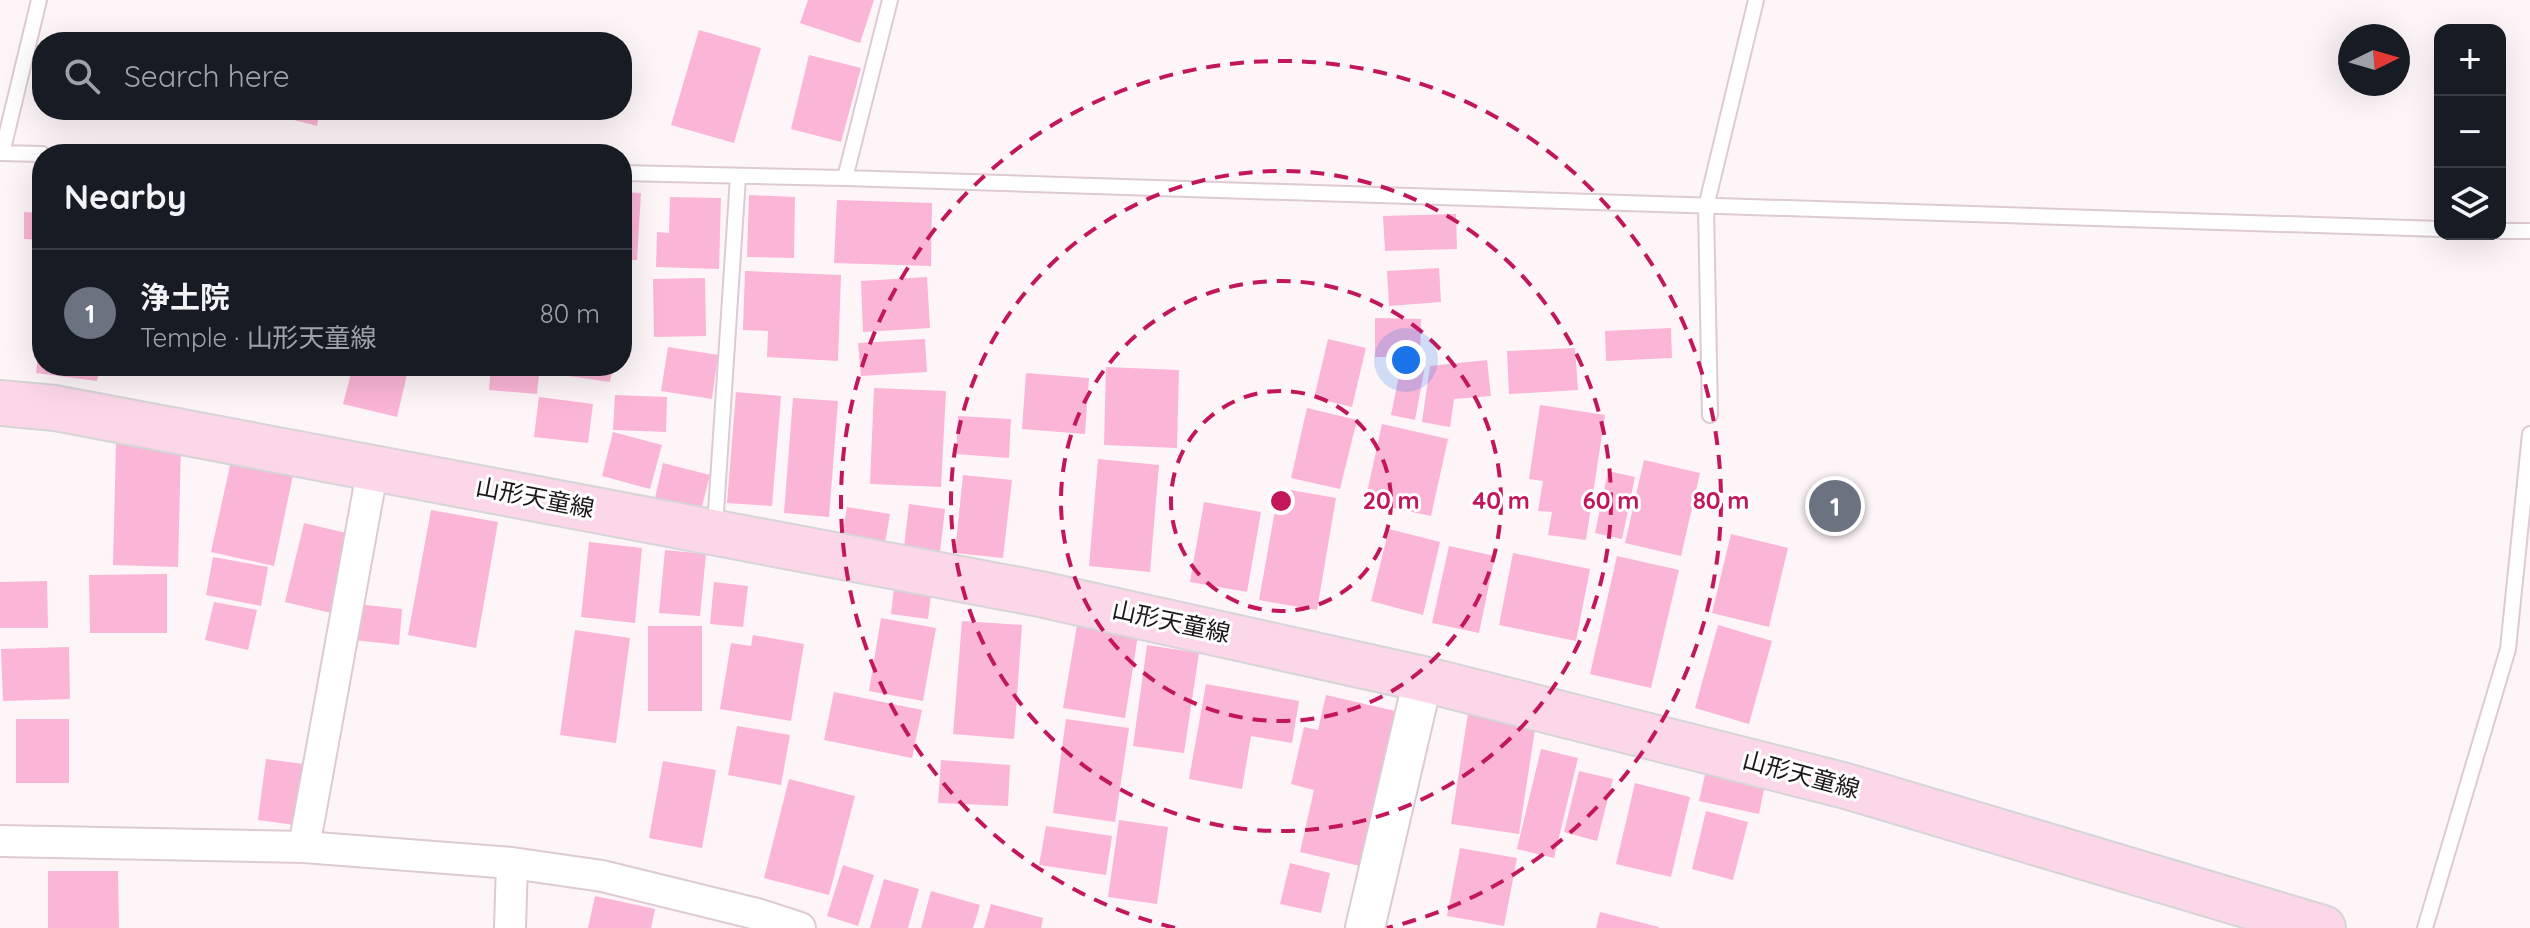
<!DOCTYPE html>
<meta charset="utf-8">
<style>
body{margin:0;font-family:Quicksand,"Noto Sans JP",sans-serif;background:#242831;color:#f1f3f6}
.controls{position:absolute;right:24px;top:24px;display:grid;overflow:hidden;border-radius:16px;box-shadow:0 8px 32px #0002}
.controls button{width:72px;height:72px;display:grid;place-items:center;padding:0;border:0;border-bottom:2px solid #363941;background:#171b24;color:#f1f3f6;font:40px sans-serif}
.compass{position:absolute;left:2338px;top:24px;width:72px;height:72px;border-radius:50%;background:#171b24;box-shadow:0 8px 32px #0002;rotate:85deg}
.you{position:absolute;left:1406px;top:360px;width:28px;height:28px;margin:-20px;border:6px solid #fff;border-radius:50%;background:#1a73e8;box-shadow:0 0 0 12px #1a73e833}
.badge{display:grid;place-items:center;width:52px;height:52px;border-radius:50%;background:#cb90b7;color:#fff;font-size:26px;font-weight:700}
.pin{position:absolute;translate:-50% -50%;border:4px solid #fff;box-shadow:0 2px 8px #0006}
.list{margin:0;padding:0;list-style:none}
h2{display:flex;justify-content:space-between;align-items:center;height:104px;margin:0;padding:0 32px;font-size:34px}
h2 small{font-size:26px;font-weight:400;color:#9ea1a6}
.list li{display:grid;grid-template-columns:52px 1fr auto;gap:24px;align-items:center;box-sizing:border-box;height:128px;padding:0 32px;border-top:2px solid #363941}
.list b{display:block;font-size:30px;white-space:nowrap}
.list p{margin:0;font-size:26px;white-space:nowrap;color:#9ea1a6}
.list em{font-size:26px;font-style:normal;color:#9ea1a6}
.icon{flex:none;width:44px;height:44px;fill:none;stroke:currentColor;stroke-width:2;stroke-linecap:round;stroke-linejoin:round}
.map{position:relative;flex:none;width:2530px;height:928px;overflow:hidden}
.search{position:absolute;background:#171b24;box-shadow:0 8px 32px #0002;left:32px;top:32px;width:600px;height:88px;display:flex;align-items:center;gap:20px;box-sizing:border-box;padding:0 28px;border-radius:32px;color:#9ea1a6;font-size:30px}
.panel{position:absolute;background:#171b24;box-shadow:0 8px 32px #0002;left:32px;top:144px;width:600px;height:232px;border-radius:32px}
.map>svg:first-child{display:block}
.building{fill:#fbb5d6}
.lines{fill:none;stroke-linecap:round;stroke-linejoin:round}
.service-casing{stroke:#decad2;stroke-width:18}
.minor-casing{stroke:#decad2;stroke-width:34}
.tertiary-casing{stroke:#decad2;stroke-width:42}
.primary-casing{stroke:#d6d5d6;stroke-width:48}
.service{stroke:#fff;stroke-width:14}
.minor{stroke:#fff;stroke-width:30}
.tertiary{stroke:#fff;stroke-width:38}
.primary{stroke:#fcd7e8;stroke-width:44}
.ring{fill:none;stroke:#c2185b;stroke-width:4;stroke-dasharray:14 10}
.labels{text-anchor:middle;stroke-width:6;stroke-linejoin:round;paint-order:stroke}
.street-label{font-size:24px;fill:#1e171a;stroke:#fff}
.centre{fill:#c2185b;stroke:#fff;stroke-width:4}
.ring-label{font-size:24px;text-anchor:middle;font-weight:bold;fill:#c2185b;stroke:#fff;stroke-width:6;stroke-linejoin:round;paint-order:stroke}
</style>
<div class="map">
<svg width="2530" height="928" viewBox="0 0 2530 928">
<rect width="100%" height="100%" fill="#fef5f9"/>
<path class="building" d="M808,0H874L860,43L800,23Z
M699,30L761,48L734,143L671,125Z
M809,55L861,68L841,142L791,129Z
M256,110H320L317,126Z
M622,192L641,193L637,260H622Z
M749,195L795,197L794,258L747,257Z
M670,197L721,198L719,269L656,267L657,232L669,233Z
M837,200L932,203L931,266L834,263Z
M24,212L42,213V240L24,239Z
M1456,214L1457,249L1385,251L1383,216Z
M1439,268L1441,302L1389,306L1387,271Z
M745,271L841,275L838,361L767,357L768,331L743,330Z
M927,277L930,328L863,332L861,281Z
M705,278L706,336L654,337L653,279Z
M1375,318L1421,319L1420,357H1375Z
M1671,328L1672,358L1606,361L1605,331Z
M925,339L927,372L861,376L858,343Z
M1328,339L1366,348L1352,407L1314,398Z
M40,343H42V366H100L97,381L36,373Z
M668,347L718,355L712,399L661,391Z
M1575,348L1578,390L1509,394L1507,351Z
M1487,360L1491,396L1454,399L1450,427L1422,422L1430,366Z
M1402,361L1425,366L1415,420L1391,415Z
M353,366H409L397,417L343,404Z
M491,366H540L537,394L489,390Z
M556,366H613L610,382L555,374Z
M1106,367L1179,370L1177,448L1104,445Z
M1026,373L1089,378L1085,434L1022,429Z
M874,388L946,391L941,487L870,484Z
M736,392L781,396L772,506L727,503Z
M615,395L667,397L666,432L613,430Z
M539,397L593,404L588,443L534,437Z
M793,398L838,401L829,517L784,513Z
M1540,405L1605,415L1586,540L1548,535L1552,512L1538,511L1543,481L1529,479Z
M1307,408L1357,420L1340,489L1291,478Z
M958,416L1011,419L1009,458L956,454Z
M1382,424L1448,439L1431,516L1365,502Z
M613,432L662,445L650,489L602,476Z
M116,443L181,445L178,567L113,565Z
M1098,459L1159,465L1150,572L1089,566Z
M1644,460L1700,473L1681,556L1625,543Z
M231,461L293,475L274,566L211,552Z
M663,463L710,475L701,510L655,498Z
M1608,471L1635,477L1622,539L1595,533Z
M963,475L1012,480L1003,558L955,553Z
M1279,488L1336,498L1317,610L1259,600Z
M1204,502L1261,512L1247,592L1190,582Z
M909,504L945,509L940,552L904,547Z
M847,507L890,514L885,543L842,536Z
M431,510L498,522L476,648L408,635Z
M304,523L350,534L331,613L285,602Z
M1389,529L1440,542L1423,615L1371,601Z
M1731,534L1788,548L1769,627L1712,613Z
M589,542L642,548L635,623L581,617Z
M1449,546L1495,556L1479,633L1432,623Z
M665,550L706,554L700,616L659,613Z
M1513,553L1590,569L1576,641L1499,625Z
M1617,556L1679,570L1651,688L1590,674Z
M213,557L268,567L261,606L206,595Z
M167,574V633H90L89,575Z
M47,581L48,628H0V582Z
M714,582L748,586L743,627L710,624Z
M894,588L931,594L928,619L891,614Z
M214,602L257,610L248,650L205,640Z
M357,604L402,609L399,645L354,640Z
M881,618L936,628L923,701L869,691Z
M962,621L1022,625L1014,739L953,734Z
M1077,625L1138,635L1125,718L1063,708Z
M1718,625L1772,641L1749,724L1695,708Z
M648,626H702V711H648Z
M575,630L630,638L616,743L560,735Z
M753,635L804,644L791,721L720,709L731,643L751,646Z
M1147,645L1199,653L1184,753L1133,746Z
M69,647L70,699L3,701L1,649Z
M1206,684L1299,701L1292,743L1251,736L1242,789L1189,779Z
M834,692L922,710L912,758L824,740Z
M1326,695L1395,711L1360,866L1300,852L1314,790L1291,784L1304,727L1318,730Z
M1468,713L1536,723L1519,834L1451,824Z
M16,719H69V783H16Z
M1066,719L1129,728L1115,822L1053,813Z
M737,726L790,735L781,785L728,775Z
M1541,749L1578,758L1554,858L1517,849Z
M266,759L311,765L302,826L258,820Z
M941,760L1010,765L1008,806L938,803Z
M663,761L716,770L702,848L649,838Z
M1707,766L1766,780L1759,814L1699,801Z
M1579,771L1613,779L1597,841L1564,832Z
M789,779L855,796L829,895L764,878Z
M1635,783L1690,797L1671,877L1616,864Z
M1706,811L1748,822L1733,880L1692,869Z
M1119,820L1168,827L1157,904L1108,897Z
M1046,826L1112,836L1106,875L1039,865Z
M1460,848L1517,858L1504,926L1447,916Z
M1290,863L1330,873L1321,913L1280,904Z
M843,865L874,875L858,926L827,916Z
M48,871H118L119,928H48Z
M884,879L919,889L908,928H870Z
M931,891L980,905L973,928H921Z
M595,896L655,909L651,928H588Z
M991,904L1043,918L1041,928H984Z
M1600,912L1659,927L1658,928H1596Z"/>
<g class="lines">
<g class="service-casing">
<path id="service" d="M0,153L42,154
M2,153L39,0
M622,173L845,178L2440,229
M845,178L890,0
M2500,231H2530
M1710,415L1706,207L1756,0
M715,527L738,177
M2425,928L2508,649L2530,434"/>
</g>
<g class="minor-casing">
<path id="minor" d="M0,841L304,847L512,863L602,876L757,914L800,928
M304,847L373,467
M510,928L512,863"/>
</g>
<g class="tertiary-casing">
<path id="tertiary" d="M1365,928L1423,679"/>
</g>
<g class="primary-casing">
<path id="primary" d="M0,403L55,408L1040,594L1423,679L1846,786L2323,928"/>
</g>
<use href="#service" class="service"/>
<use href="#minor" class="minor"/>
<use href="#tertiary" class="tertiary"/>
<use href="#primary" class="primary"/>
</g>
<g class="ring">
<circle cx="1281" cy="501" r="110"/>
<circle cx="1281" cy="501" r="220"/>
<circle cx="1281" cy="501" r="330"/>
<path d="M1175 928A440 440 0 1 1 1387 928"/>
</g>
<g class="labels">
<g class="street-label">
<text transform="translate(535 498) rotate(11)" y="8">山形天童線</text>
<text transform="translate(1171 622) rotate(12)" y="8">山形天童線</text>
<text transform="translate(1801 775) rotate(15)" y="8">山形天童線</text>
</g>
</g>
<circle cx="1281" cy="501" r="12" class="centre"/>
<g class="ring-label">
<text x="1391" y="509">20 m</text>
<text x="1501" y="509">40 m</text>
<text x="1611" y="509">60 m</text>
<text x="1721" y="509">80 m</text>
</g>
</svg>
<div class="controls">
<button>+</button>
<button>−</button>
<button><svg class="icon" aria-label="layers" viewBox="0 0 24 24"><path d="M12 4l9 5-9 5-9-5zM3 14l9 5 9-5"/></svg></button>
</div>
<svg class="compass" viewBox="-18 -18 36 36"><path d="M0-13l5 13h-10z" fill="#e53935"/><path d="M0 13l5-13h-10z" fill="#9ea1a6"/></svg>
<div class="you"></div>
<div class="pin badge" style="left:1835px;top:506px;background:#6b7280">1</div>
<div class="search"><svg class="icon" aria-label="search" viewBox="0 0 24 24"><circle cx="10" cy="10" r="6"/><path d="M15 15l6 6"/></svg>Search here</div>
<section class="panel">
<h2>Nearby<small></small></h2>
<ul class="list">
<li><span class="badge" style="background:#6b7280">1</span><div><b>浄土院</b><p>Temple · 山形天童線</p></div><em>80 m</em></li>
</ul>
</section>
</div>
